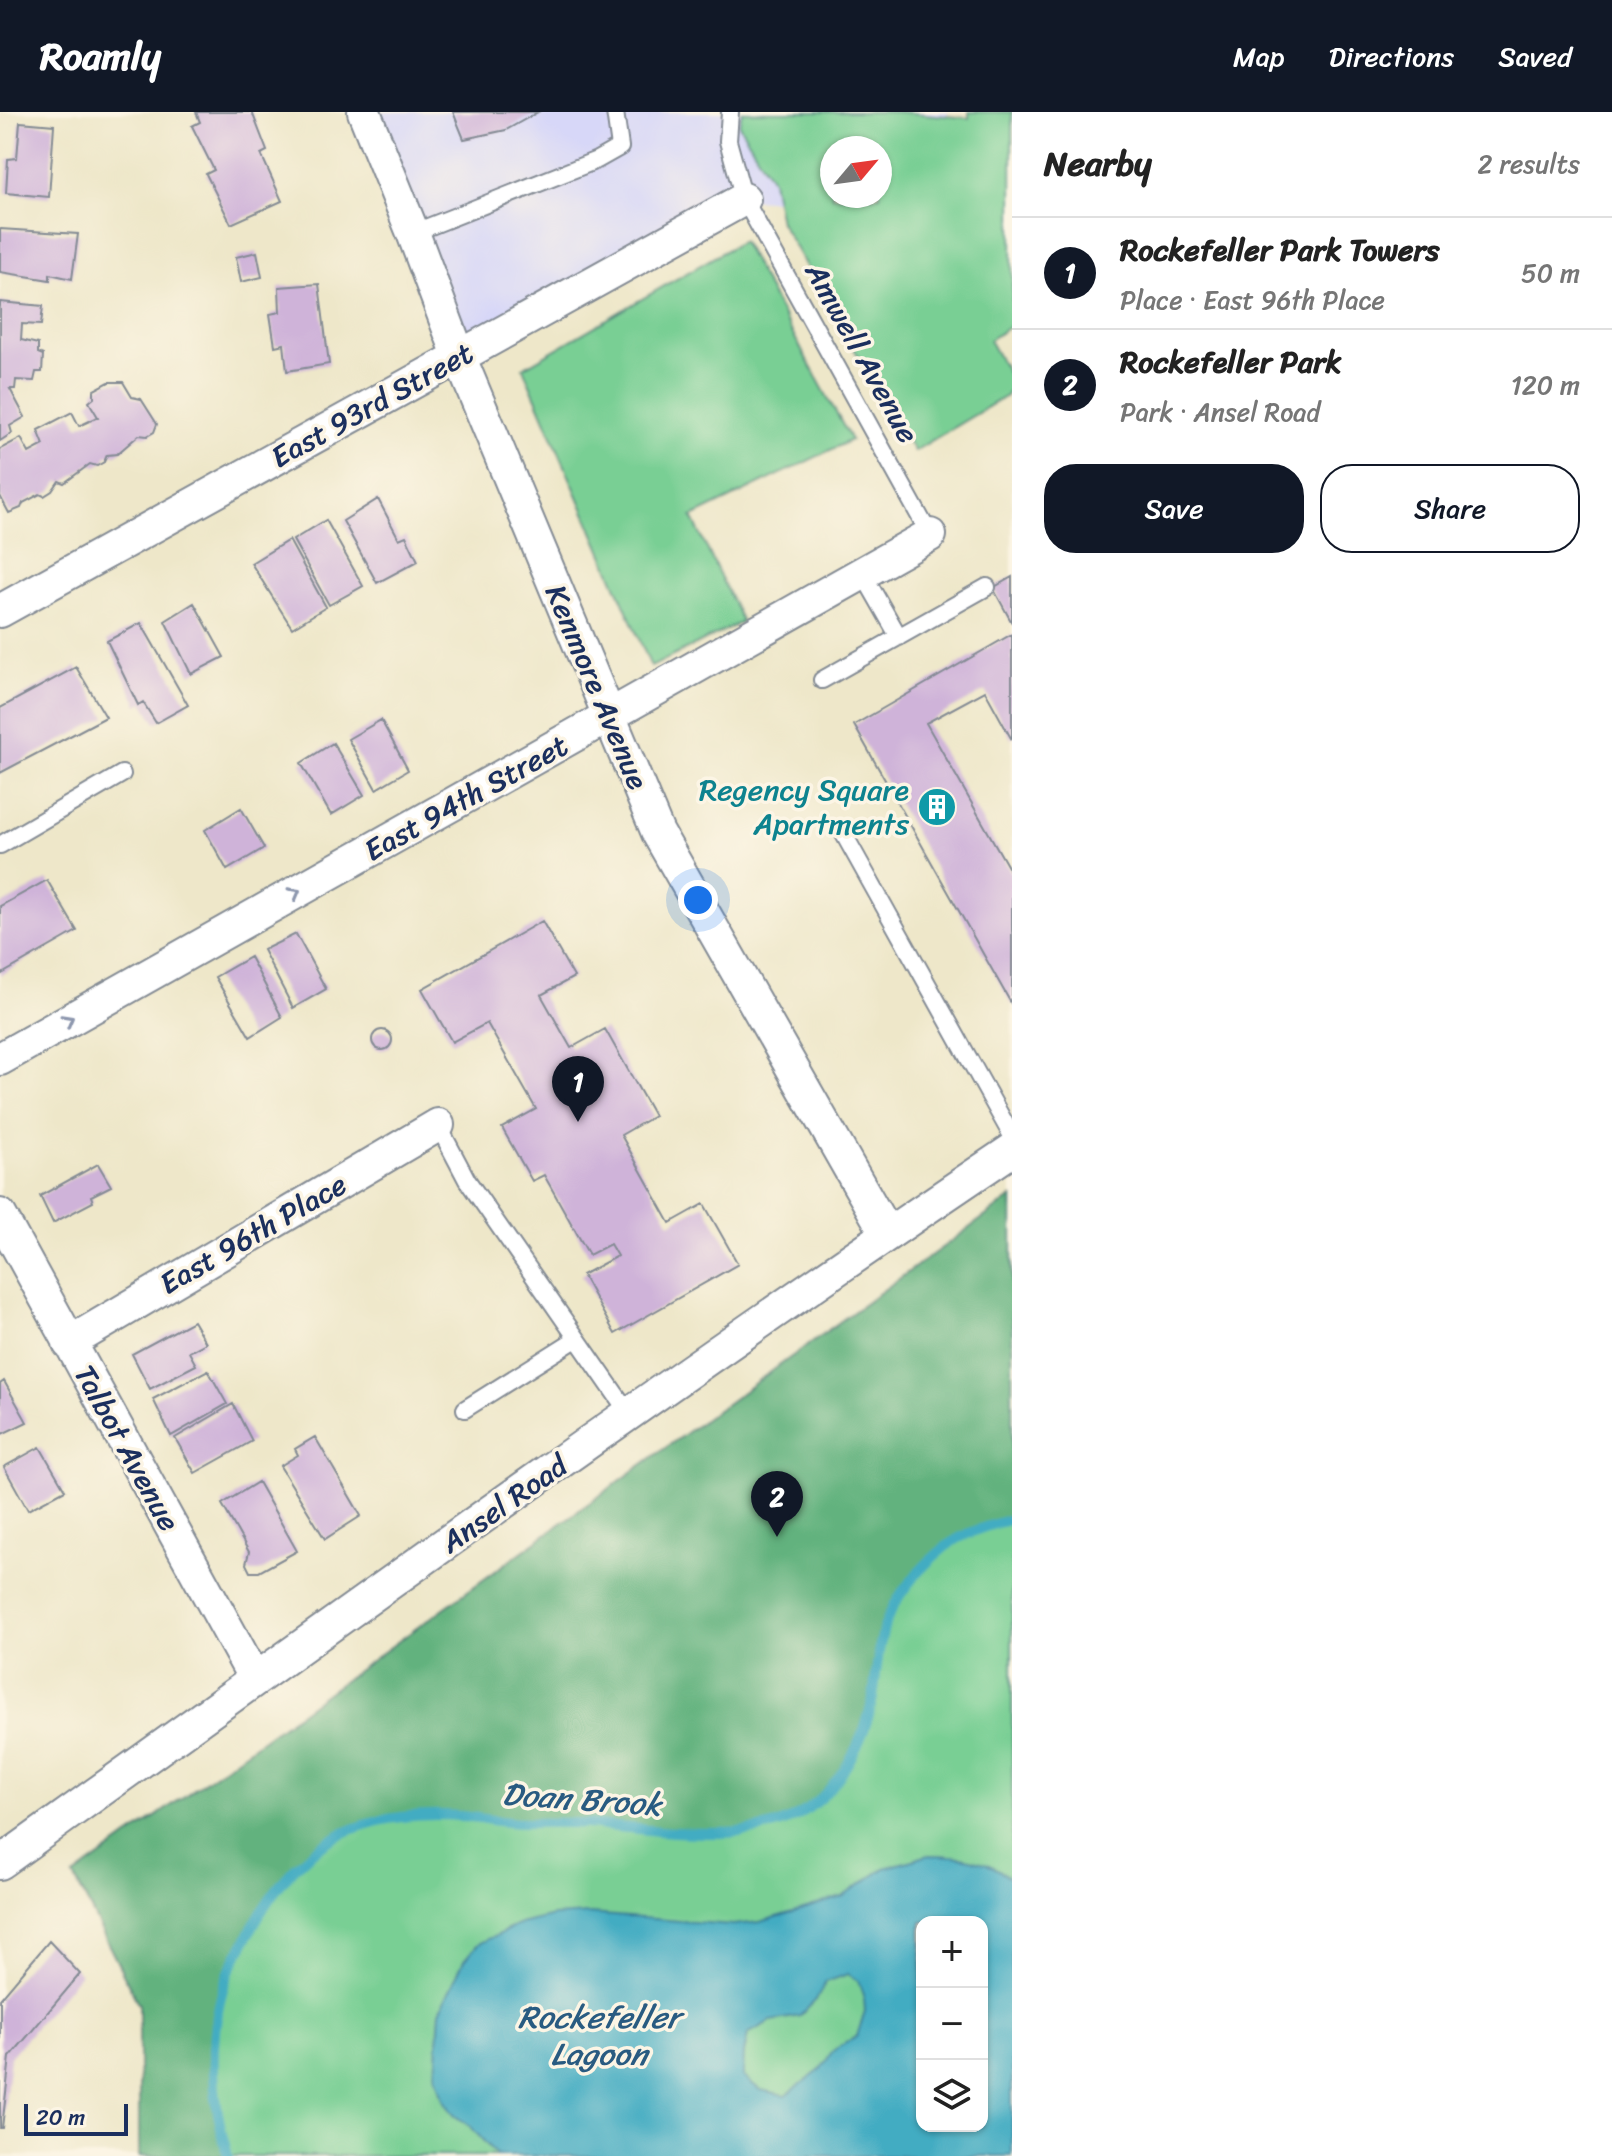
<!DOCTYPE html>
<meta charset="utf-8">
<style>
body{margin:0;font-family:Sriracha,sans-serif;background:#f6f6f6;color:#222}
.controls{position:absolute;right:24px;bottom:24px;display:grid;overflow:hidden;border-radius:16px;box-shadow:0 2px 6px #0004}
.controls button{width:72px;height:72px;display:grid;place-items:center;padding:0;border:0;border-bottom:2px solid #e0e0e0;background:#fff;color:#222;font:40px sans-serif}
.compass{position:absolute;left:820px;top:24px;width:72px;height:72px;border-radius:50%;background:#fff;box-shadow:0 2px 6px #0004;rotate:61deg}
.scale{position:absolute;left:24px;bottom:20px;width:104px;box-sizing:border-box;padding-left:8px;border:4px solid #1b2f5e;border-top:0;font-size:22px;line-height:28px;white-space:nowrap;color:#1b2f5e;-webkit-text-stroke:6px #fcf5e5;paint-order:stroke}
.you{position:absolute;left:698px;top:788px;width:28px;height:28px;margin:-20px;border:6px solid #fff;border-radius:50%;background:#1a73e8;box-shadow:0 0 0 12px #1a73e833}
.badge{display:grid;place-items:center;width:52px;height:52px;border-radius:50%;background:#111827;color:#fff;font-size:26px;font-weight:700}
.pin{position:absolute;translate:-50% -66px;filter:drop-shadow(0 2px 4px #0008)}
.pin::after{content:'';position:absolute;top:42px;width:28px;height:24px;background:inherit;clip-path:polygon(0 0,100% 0,50% 100%)}
.list{margin:0;padding:0;list-style:none}
h2{display:flex;justify-content:space-between;align-items:center;height:104px;margin:0;padding:0 32px;font-size:34px}
h2 small{font-size:26px;font-weight:400;color:#767676}
.list li{display:grid;grid-template-columns:52px 1fr auto;gap:24px;align-items:center;box-sizing:border-box;height:112px;padding:0 32px;border-top:2px solid #e0e0e0}
.list b{display:block;font-size:30px;white-space:nowrap}
.list p{margin:0;font-size:26px;white-space:nowrap;color:#767676}
.list em{font-size:26px;font-style:normal;color:#767676}
.actions{display:flex;gap:16px;padding:24px 32px}
.actions a{flex:1;padding:18px 0;border:2px solid #111827;border-radius:32px;text-align:center;font-size:28px;color:#111827}
.actions .main{background:#111827;color:#fff}
.icon{flex:none;width:44px;height:44px;fill:none;stroke:currentColor;stroke-width:2;stroke-linecap:round;stroke-linejoin:round}
.map{position:relative;flex:none;width:1012px;height:2044px;overflow:hidden}
header{display:flex;align-items:center;gap:48px;box-sizing:border-box;height:112px;padding:0 40px;background:#111827;color:#fff}
header strong{font-size:38px}
nav{display:flex;gap:44px;margin-inline-start:auto;font-size:28px}
main{display:flex}
aside{flex:1;background:#fff}
.map>svg:first-child{display:block}
.built{fill:#d7d7f8;fill-rule:evenodd}
.green{fill:#79cf94;stroke:#4a7f79;stroke-width:2;fill-rule:evenodd}
.forest{fill:#62b27e;stroke:#3e706e;stroke-width:2}
.water{fill:#42acc2;stroke:#2e6e90;stroke-width:2;fill-rule:evenodd}
.lines{fill:none;stroke-linecap:round;stroke-linejoin:round}
.stream{stroke:#42acc2;stroke-width:10}
.building{fill:#cfb3d9}
.service-casing{stroke:#848b94;stroke-width:20}
.minor-casing{stroke:#848b94;stroke-width:36}
.service{stroke:#fff;stroke-width:16}
.minor{stroke:#fff;stroke-width:32}
.oneway{stroke:#8d97ae}
.labels{text-anchor:middle;stroke-width:7;stroke-linejoin:round;paint-order:stroke}
.street-label{font-size:30px;fill:#1b2f5e;stroke:#fcf5e5}
.culture-label{font-size:30px;fill:#0d838f;stroke:#fcf5e5;text-anchor:end}
.water-label{font-size:32px;font-style:italic;fill:#295b81;stroke:#fcf5e5}
</style>
<header>
<strong>Roamly</strong>
<nav><a>Map</a><a>Directions</a><a>Saved</a></nav>
</header>
<main>
<div class="map">
<svg width="1012" height="2044" viewBox="0 0 1012 2044">
<rect width="100%" height="100%" fill="#fcf5e5"/>
<filter id="ink" filterUnits="userSpaceOnUse"><feTurbulence type="fractalNoise" baseFrequency=".0125" numOctaves="2"/><feDisplacementMap in="SourceGraphic" scale="16" xChannelSelector="R" yChannelSelector="G"/><feConvolveMatrix kernelMatrix="1 2 1 2 8 2 1 2 1" color-interpolation-filters="sRGB"/></filter>
<filter id="wash" filterUnits="userSpaceOnUse"><feTurbulence type="fractalNoise" baseFrequency=".006" numOctaves="4" result="noise"/><feDisplacementMap in="SourceGraphic" scale="32" xChannelSelector="R" yChannelSelector="G"/><feGaussianBlur stdDeviation="1.8" result="paint"/><feColorMatrix in="noise" values="0 0 0 0 0 0 0 0 0 0 0 0 0 0 0 0 0 1.4 0 .05"/><feComposite in="paint" operator="in"/></filter>
<g filter="url(#wash)">
<rect width="100%" height="100%" fill="#eee7c9"/>
<path class="built" d="M364,0H948L940,94L744,87L459,244ZM832,36H880V84H832Z"/>
<path class="green" d="M742,0H900L969,6V0H1012V213L989,228L1012,269V274L1006,284L914,339L780,110L772,68L739,13ZM832,36H880V84H832Z
M742,129L851,328L692,405L742,510L651,555L523,256Z
M1012,1086V2044H139V1893L74,1764ZM922,1810H982V2014H922Z"/>
<path class="forest" d="M1012,1085V1407C990,1413 962,1421 944,1436C921,1455 895,1483 885,1513C877,1537 877,1560 873,1585C865,1629 839,1678 800,1702C764,1724 716,1722 675,1720C640,1718 606,1713 571,1711C550,1710 530,1712 509,1710C493,1709 477,1705 461,1704C354,1696 291,1734 245,1830C239,1840 233,1851 228,1862C207,1917 211,1989 228,2044H139V1893L74,1764Z"/>
<path class="water" d="M929,1743C959,1743 988,1747 1012,1767V2044H497L471,2015L454,2003L443,1987L436,1963L440,1899L464,1848L478,1832L520,1812L553,1804L589,1802L733,1813L760,1810L842,1785L885,1756ZM922,1810H982V2014H922ZM848,1862L858,1869L864,1886L865,1899L857,1924L834,1938L819,1959L786,1983L760,1978L743,1964L744,1941L748,1922L771,1909L800,1904L816,1888L826,1870Z"/>
<g class="lines">
<path class="stream" d="M228,2044C211,1989 207,1917 228,1862C233,1851 239,1840 245,1830C291,1734 354,1696 461,1704C477,1705 493,1709 509,1710C530,1712 550,1710 571,1711C606,1713 640,1718 675,1720C716,1722 764,1724 800,1702C839,1678 865,1629 873,1585C877,1560 877,1537 885,1513C895,1483 921,1455 944,1436C962,1421 990,1413 1012,1407"/>
</g>
<g id="blocks">
<path class="building" d="M196,0H252L267,39L261,42L282,89L231,112L206,62L214,58L192,14L200,10Z
M453,0H538L506,18L464,27Z
M20,10L54,13L49,85L6,81L8,47L17,46Z
M0,117L78,122L72,167L50,162V168L0,160Z
M257,140L262,165L241,170L236,145Z
M319,172L329,252L287,259L284,232L275,234L270,202L280,200L279,175Z
M0,190L43,194L41,213L22,212L21,228L38,232V241L43,243L42,260H36L34,269L16,268L15,277H10L25,305L10,314L12,321L0,329Z
M109,270H123L132,285L141,287L157,312L154,320L147,324L139,323L117,342L107,343L104,350L97,354L90,352L64,371L59,369L52,379L44,384L40,382L23,391L21,396L9,401L0,384V337L21,326L29,341L44,333L38,318L72,300L79,314L98,305L89,290L94,286V278Z
M378,387L399,427L406,424L418,449L377,471L343,409Z
M326,408L363,474L329,493L293,428Z
M289,428L326,495L292,516L251,451Z
M1012,465V511L993,476Z
M194,491L224,545L191,562L165,509Z
M141,511L188,593L156,611L143,590L138,593L107,529Z
M1012,522V628L985,579L926,611L1012,762V893L854,613Z
M76,555L106,605L0,661V596Z
M381,608L408,658L376,677L348,627Z
M333,631L364,683L331,703L301,651Z
M241,696L264,736L227,758L205,718Z
M47,768L77,819L0,863V794Z
M542,809L574,865L541,883L571,936L605,917L654,1004L621,1023L670,1111L704,1092L738,1152L615,1222L582,1163L617,1144L610,1132L589,1143L544,1063L532,1069L502,1016L536,997L487,911L452,930L422,877Z
M296,822L326,877L293,896L263,838Z
M250,845L282,905L250,925L215,865Z
M372 928a10 10 0 1 1 20 0a10 10 0 1 1-20 0Z
M98,1052L111,1074L91,1084L93,1090L53,1111L40,1084Z
M193,1209L206,1231L189,1240L196,1253L150,1277L132,1242Z
M208,1258L227,1292L171,1324L153,1287Z
M4,1269L27,1310L0,1323V1272Z
M233,1292L252,1329L195,1361L175,1326Z
M315,1325L361,1404L325,1427L280,1354L298,1343L295,1337Z
M40,1335L65,1378L28,1398L4,1355Z
M258,1370L297,1439L259,1460H250L246,1452L249,1440L222,1392Z
M49,1829L80,1862L10,1945L2,2016H0V1887Z"/>
</g>
</g>
<g filter="url(#ink)">
<use href="#blocks" fill-opacity="0" stroke="#848b94" stroke-width="2"/>
<g class="lines">
<g class="service-casing">
<path id="service" d="M730,0L728,29L744,87L930,423
M413,121L597,48L620,35L615,0
M863,462L899,525
M822,568L987,475
M841,717L1012,1024
M0,733L122,662
M438,1013L467,1068L630,1303
M465,1297L576,1227"/>
</g>
<g class="minor-casing">
<path id="minor" d="M364,0L413,121L459,244L658,721L887,1122
M0,499L744,87
M0,947L930,423
M0,1103L255,1567
M69,1231L438,1013
M0,1751C335,1510 670,1268 1012,1038"/>
</g>
<use href="#service" class="service"/>
<use href="#minor" class="minor"/>
</g>
<defs><path id="oneway-chevron" d="M-2-3.5L2.5 0L-2 3.5" fill="none" stroke-width="1.6" stroke-linecap="round" stroke-linejoin="round" transform="scale(2)"/></defs>
<g class="oneway">
<use href="#oneway-chevron" transform="translate(295 781) rotate(-29)"/>
<use href="#oneway-chevron" transform="translate(68 908) rotate(-29)"/>
</g>
</g>
<defs>
<g id="building-disc" transform="scale(2)"><circle r="9.5" fill="#0f9aa8" stroke="#fcf5e5"/><path d="M-4-6H4V6H1V3H-1V6H-4ZM-2.5-4.3h1.7v1.8h-1.7ZM.8-4.3h1.7v1.8H.8ZM-2.5-1h1.7V.8h-1.7ZM.8-1h1.7V.8H.8Z" fill="#fff"/></g>
</defs>
<g fill-rule="evenodd">
<use href="#building-disc" x="937" y="695"/>
</g>
<g class="labels">
<g class="street-label">
<text transform="translate(862 241) rotate(61)" y="10">Amwell Avenue</text>
<text transform="translate(372 293) rotate(-29)" y="10">East 93rd Street</text>
<text transform="translate(597 575) rotate(67)" y="10">Kenmore Avenue</text>
<text transform="translate(466 686) rotate(-29)" y="10">East 94th Street</text>
<text transform="translate(253 1122) rotate(-30)" y="10">East 96th Place</text>
<text transform="translate(127 1336) rotate(61)" y="10">Talbot Avenue</text>
<text transform="translate(504 1392) rotate(-35)" y="10">Ansel Road</text>
</g>
<g class="culture-label">
<text x="909" y="688">Regency Square<tspan x="909" dy="34">Apartments</tspan></text>
</g>
<g class="water-label">
<text transform="translate(582 1687) rotate(4)" y="11">Doan Brook</text>
<text x="599" y="1916">Rockefeller<tspan x="599" dy="37">Lagoon</tspan></text>
</g>
</g>
</svg>
<div class="controls">
<button>+</button>
<button>−</button>
<button><svg class="icon" aria-label="layers" viewBox="0 0 24 24"><path d="M12 4l9 5-9 5-9-5zM3 14l9 5 9-5"/></svg></button>
</div>
<svg class="compass" viewBox="-18 -18 36 36"><path d="M0-13l5 13h-10z" fill="#e53935"/><path d="M0 13l5-13h-10z" fill="#767676"/></svg>
<div class="scale">20 m</div>
<div class="you"></div>
<div class="pin badge" style="left:578px;top:1010px">1</div>
<div class="pin badge" style="left:777px;top:1425px">2</div>
</div>
<aside>
<h2>Nearby<small>2 results</small></h2>
<ul class="list">
<li><span class="badge">1</span><div><b>Rockefeller Park Towers</b><p>Place · East 96th Place</p></div><em>50 m</em></li>
<li><span class="badge">2</span><div><b>Rockefeller Park</b><p>Park · Ansel Road</p></div><em>120 m</em></li>
</ul>
<div class="actions"><a class="main">Save</a><a>Share</a></div>
</aside>
</main>
